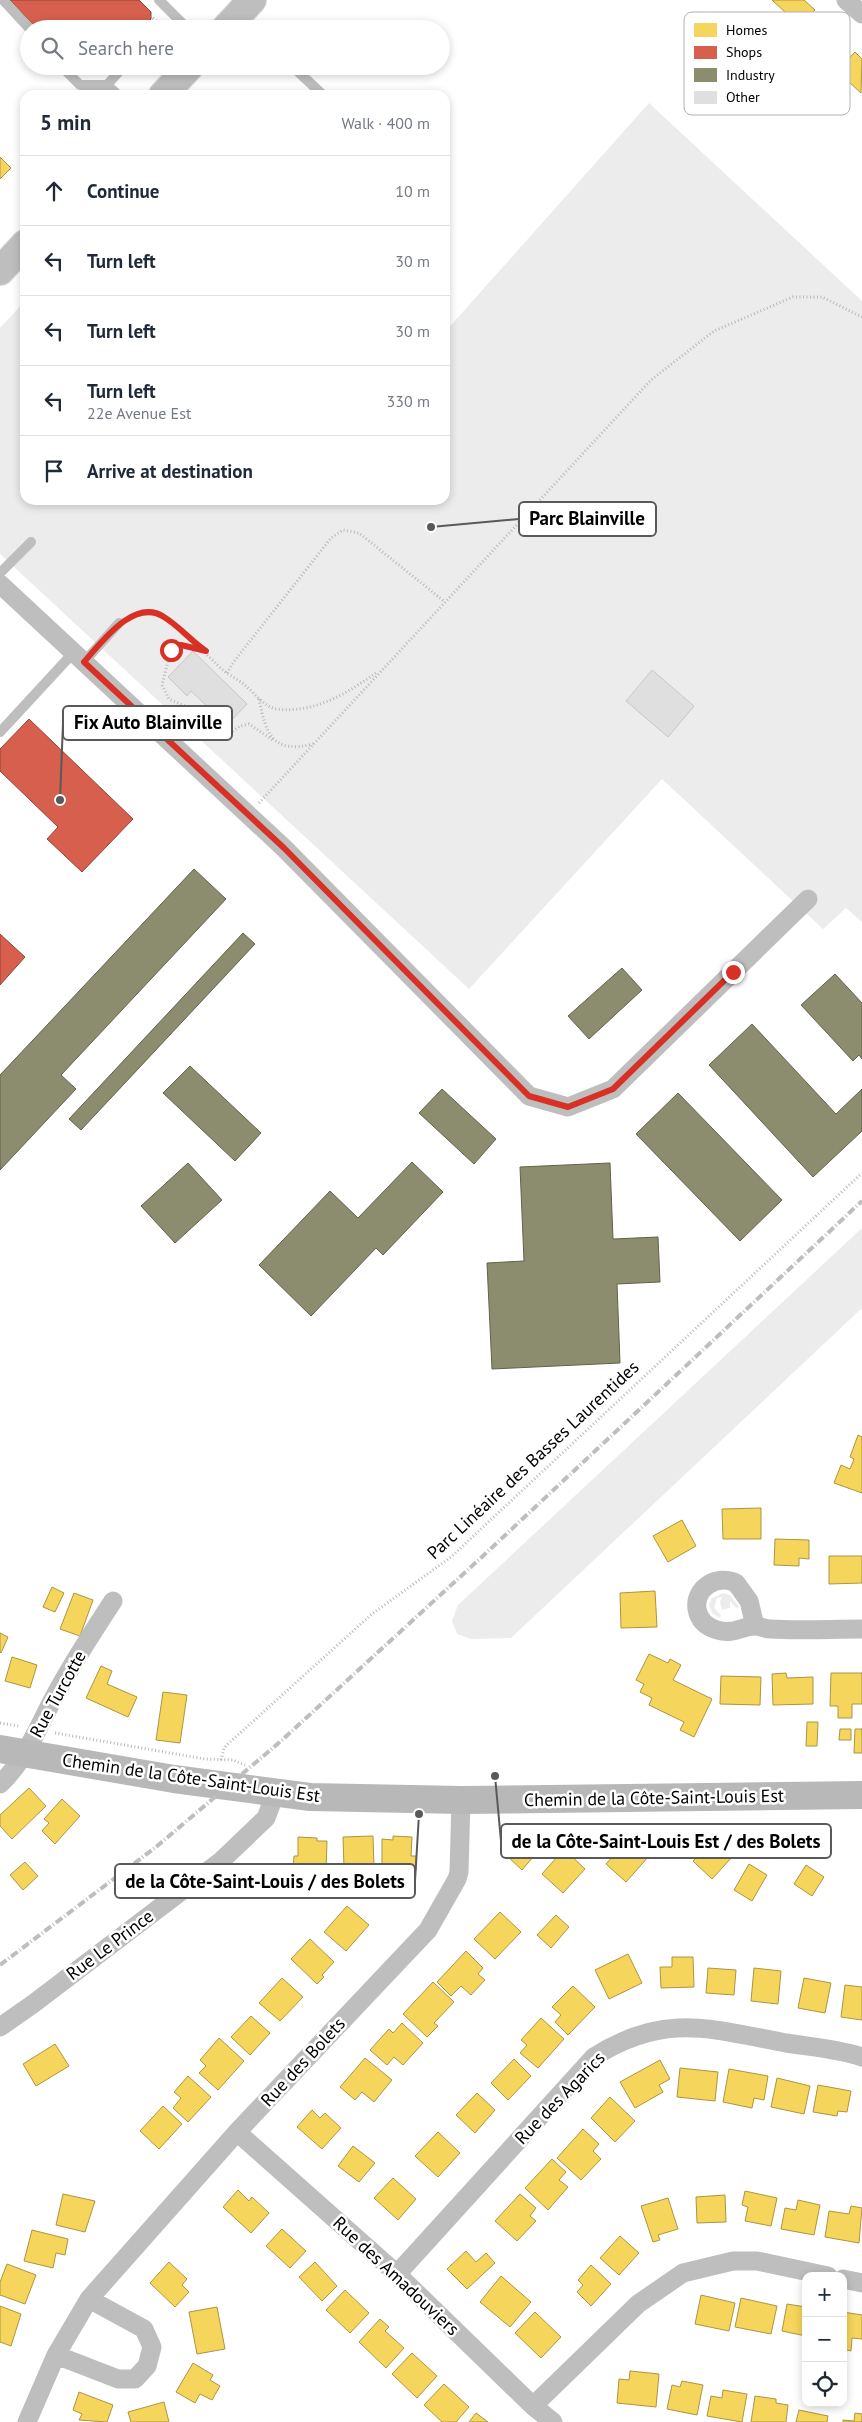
<!DOCTYPE html>
<meta charset="utf-8">
<style>
body{margin:0;font-family:"PT Sans",sans-serif;background:#f6f6f7;color:#1f2937}
.controls{position:absolute;right:15px;bottom:15px;display:grid;overflow:hidden;border-radius:10px;box-shadow:0 2px 8px #0003}
.controls button{width:45px;height:45px;display:grid;place-items:center;padding:0;border:0;border-bottom:1px solid #e0e1e3;background:#fff;color:#1f2937;font:25px sans-serif}
.stop{position:absolute;width:15px;height:15px;margin:-11px;border:4px solid #d93025;border-radius:50%;background:#fff}
.stop.end{background:#d93025;border-color:#fff;box-shadow:0 1px 5px #0008}
.list{margin:0;padding:0;list-style:none}
h2{display:flex;justify-content:space-between;align-items:center;height:65px;margin:0;padding:0 20px;font-size:21px}
h2 small{font-size:16px;font-weight:400;color:#747a83}
.list li{display:grid;grid-template-columns:32px 1fr auto;gap:15px;align-items:center;box-sizing:border-box;height:70px;padding:0 20px;border-top:1px solid #e0e1e3}
.list b{display:block;font-size:19px;white-space:nowrap}
.list p{margin:0;font-size:16px;white-space:nowrap;color:#747a83}
.list em{font-size:16px;font-style:normal;color:#747a83}
.icon{flex:none;width:28px;height:28px;fill:none;stroke:currentColor;stroke-width:2;stroke-linecap:round;stroke-linejoin:round}
.map{position:relative;flex:none;width:862px;height:2422px;overflow:hidden}
.search{position:absolute;background:#fff;box-shadow:0 2px 8px #0003;left:20px;top:20px;width:430px;height:55px;display:flex;align-items:center;gap:12px;box-sizing:border-box;padding:0 18px;border-radius:28px;color:#747a83;font-size:19px}
.panel{position:absolute;background:#fff;box-shadow:0 2px 8px #0003;left:20px;top:90px;width:430px;height:415px;border-radius:15px}
.map>svg:first-child{display:block}
.green{fill:#ececec}
.homes{fill:#f6d55c;stroke:#ac9540}
.shops{fill:#d6604d;stroke:#964336}
.industry{fill:#8c8c6e;stroke:#62624d}
.building{fill:#dfdfdf;stroke:#c7c7c7}
.lines{fill:none;stroke-linecap:round;stroke-linejoin:round}
.primary-casing{stroke:#dbdbdb;stroke-width:30}
.path{stroke:#b9b9b9;stroke-width:3;stroke-dasharray:1 2.5;stroke-linecap:butt}
.lane{stroke:#bebebe;stroke-width:10}
.street{stroke:#bebebe;stroke-width:19}
.secondary{stroke:#b8b8b8;stroke-width:28}
.primary{stroke:#bebebe;stroke-width:28}
.rail{stroke:#bebebe;stroke-width:4;stroke-dasharray:8 2.5 1 2.5;stroke-linecap:butt}
.route{stroke:#d93025;stroke-width:6}
.labels{text-anchor:middle;stroke-width:5;stroke-linejoin:round;paint-order:stroke}
.street-label{font-size:18px;fill:#000;stroke:#fff}
.key{fill:#fff;stroke:#b2b2b2;stroke-width:1}
.key-label{font-size:14px;fill:#000}
.leader{fill:none;stroke:#595959;stroke-width:2}
.callout-dot{fill:#595959;stroke:#fff;stroke-width:2}
.callout{fill:#fff;stroke:#595959;stroke-width:2}
.callout-label{font-size:19px;text-anchor:middle;font-weight:bold;fill:#000}
</style>
<div class="map">
<svg width="862" height="2422" viewBox="0 0 862 2422">
<rect width="100%" height="100%" fill="#fff"/>
<path class="green" d="M649,103L862,301V922L846,908L823,929L662,779L469,989L0,554V328L25,301V500H445V332Z
M862,1228V1308L511,1638L471,1639L457,1634L452,1621L458,1605Z
M723,1593L730,1595L739,1607L736,1608L730,1601V1608L722,1610L720,1602L722,1597L717,1598L714,1608L721,1615L720,1618L712,1613L709,1605L712,1598Z"/>
<path class="homes" d="M772,0H804L815,10L800,26Z
M855,52L862,59L861,93L837,71Z
M0,157L11,168L0,179Z
M858,1435L862,1437V1493L834,1483L841,1465L850,1469L854,1459L850,1457Z
M761,1508V1539H723L722,1509Z
M682,1520L696,1546L668,1562L653,1536Z
M775,1539L809,1540V1559L799,1558V1566L774,1565Z
M829,1556H862V1583L829,1584Z
M52,1587L64,1593L55,1612L43,1607Z
M655,1591L657,1627L621,1628L620,1593Z
M74,1593L93,1600L80,1636L60,1629Z
M0,1633L8,1637L1,1653L0,1652Z
M649,1654L668,1663L670,1659L681,1665L673,1680L712,1699L694,1737L680,1730L684,1722L649,1705L652,1698L640,1692L644,1684L636,1680Z
M12,1657L37,1665L30,1688L5,1681Z
M101,1666L112,1671L107,1684L137,1697L128,1717L86,1698Z
M786,1673L787,1678L813,1677V1704L773,1705L772,1674Z
M831,1673H862V1704H852V1718H838V1706H830Z
M721,1676L761,1677L760,1705L720,1704Z
M163,1692L187,1695L180,1743L156,1740Z
M807,1722H818L817,1746H806Z
M840,1729H851V1740H839Z
M855,1729H862V1753H854Z
M29,1788L46,1806L12,1839L0,1826V1815Z
M62,1799L80,1816L55,1844L42,1831L49,1823L44,1819Z
M373,1836L374,1868H344L343,1837Z
M393,1836L412,1837L411,1856H416V1870L382,1869V1839L393,1840Z
M523,1836L539,1850L522,1870L506,1855Z
M298,1837L317,1838V1841H327L326,1871L293,1870L294,1856H298Z
M629,1838L649,1856L626,1882L606,1864Z
M714,1839L733,1856L712,1879L693,1861Z
M564,1849L585,1869L563,1893L542,1874Z
M25,1862L38,1876L23,1890L10,1875Z
M749,1864L767,1875L752,1901L734,1890Z
M806,1865L824,1877L812,1896L794,1884Z
M347,1906L369,1925L346,1951L324,1932Z
M500,1912L521,1932L495,1959L474,1939Z
M556,1915L569,1927L551,1948L537,1935Z
M310,1939L334,1962L322,1975L324,1977L317,1984L291,1959Z
M466,1951L483,1968L478,1974L485,1980L471,1995L461,1986L451,1996L437,1982Z
M628,1954L642,1983L609,1999L595,1970Z
M672,1957H693L694,1987L661,1988L660,1967H672Z
M708,1968L736,1970L734,1995L706,1993Z
M754,1968L781,1971L778,2004L751,2001Z
M282,1978L303,1997L280,2021L259,2003Z
M804,1978L831,1983L825,2013L798,2008Z
M433,1982L454,2002L434,2023L438,2026L427,2037L403,2014Z
M845,1985L862,1987V2020L841,2017Z
M573,1986L595,2007L568,2035L555,2022L561,2015L552,2007Z
M251,2016L270,2033L250,2055L231,2037Z
M541,2018L564,2039L538,2068L520,2053L527,2045L521,2040Z
M402,2023L423,2043L403,2065L394,2057L387,2065L370,2050L389,2029L393,2033Z
M219,2038L244,2061L218,2090L199,2073L206,2066L200,2060Z
M55,2044L69,2066L36,2086L23,2064Z
M365,2058L392,2080L374,2102L362,2092L355,2100L340,2087Z
M514,2059L531,2076L508,2100L491,2083Z
M660,2060L670,2079L659,2085L663,2092L635,2108L620,2082Z
M680,2068L718,2072L715,2101L677,2097Z
M729,2069L768,2076L764,2100L754,2098L752,2108L723,2102Z
M188,2076L211,2097L188,2122L173,2108L181,2098L174,2092Z
M777,2078L810,2086L804,2114L771,2107Z
M818,2085L851,2091L847,2112L838,2111L837,2116L813,2112Z
M477,2093L495,2110L475,2133L456,2115Z
M610,2097L635,2121L615,2142L591,2118Z
M163,2106L182,2124L159,2149L140,2131Z
M312,2110L320,2118L325,2113L341,2128L322,2149L297,2127Z
M583,2129L599,2144L593,2151L601,2159L581,2180L557,2158Z
M438,2132L460,2153L438,2177L415,2156Z
M353,2146L375,2163L359,2182L338,2166Z
M552,2159L566,2172L559,2180L568,2187L548,2210L525,2188Z
M393,2178L416,2199L398,2220L374,2198Z
M238,2190L249,2201L252,2197L269,2213L251,2233L223,2207Z
M745,2191L777,2198L771,2226L745,2221L748,2207L742,2205Z
M63,2194L95,2201L85,2232L56,2225Z
M520,2194L536,2208L530,2216L536,2221L517,2241L495,2221Z
M725,2195L726,2222L697,2223L696,2197Z
M668,2198L678,2229L658,2235L660,2240L653,2242L641,2206Z
M798,2200L820,2205L814,2235L781,2229L785,2208L796,2210Z
M851,2206L862,2208L859,2243L825,2237L829,2211L849,2214Z
M282,2229L306,2251L290,2268L266,2246Z
M32,2230L68,2239L65,2255L56,2253L53,2268L24,2261Z
M620,2236L639,2253L619,2275L600,2258Z
M466,2251L476,2262L486,2253L495,2263L467,2289L447,2269Z
M169,2262L187,2279L182,2285L189,2292L175,2307L150,2283Z
M315,2262L337,2286L322,2301L299,2277Z
M7,2264L36,2275L25,2304L0,2295V2282Z
M591,2265L611,2284L591,2306L577,2292L583,2285L578,2280Z
M501,2276L531,2302L510,2327L480,2302Z
M345,2290L369,2313L350,2333L326,2310Z
M701,2295L735,2303L729,2331L695,2324Z
M741,2298L777,2306L771,2334L735,2327Z
M787,2304L806,2307V2336L782,2331Z
M0,2306L21,2314L11,2346L0,2342Z
M217,2307L225,2349L197,2354L189,2312Z
M535,2312L561,2337L541,2358L515,2333Z
M843,2312L862,2315V2339L852,2338L851,2351L843,2349Z
M380,2319L389,2327L385,2331L404,2348L386,2368L359,2342Z
M412,2353L437,2376L417,2398L392,2374Z
M193,2363L213,2375L210,2380L220,2386L212,2400L200,2394L195,2403L176,2392Z
M630,2371L659,2374L656,2407L617,2403L619,2379L629,2380Z
M682,2381L703,2385L697,2415L667,2409L672,2385L680,2387Z
M444,2384L469,2407L456,2422H442L424,2405Z
M723,2390L747,2394L742,2422L707,2416L711,2396L722,2398Z
M79,2392L113,2405L107,2422L79,2420L82,2414L73,2410Z
M755,2396L776,2399V2403L788,2405L786,2422H751Z
M164,2402L169,2422H131L128,2412Z
M799,2410L828,2416L827,2422H796Z
M476,2413L488,2422H469Z
M855,2413L862,2414V2422H843V2420L854,2421Z"/>
<path class="shops" d="M10,0H139L151,12V19L141,29H37Z
M29,719L133,819L82,872L47,839L58,827L0,771V749Z
M0,934L25,957L0,985Z"/>
<path class="industry" d="M194,869L226,899L61,1075L76,1089L0,1170V1075Z
M243,933L255,944L81,1130L69,1119Z
M622,968L642,990L589,1039L568,1016Z
M835,974L862,1003V1059L859,1055L853,1061L801,1005Z
M752,1024L836,1114L862,1089V1131L813,1177L709,1065Z
M190,1066L261,1133L235,1161L163,1093Z
M442,1089L496,1139L474,1164L419,1113Z
M678,1093L782,1200L740,1241L636,1134Z
M412,1162L443,1192L383,1255L376,1248L311,1316L259,1265L330,1191L358,1218Z
M188,1163L222,1200L175,1243L141,1206Z
M610,1163L613,1239L658,1237L660,1282L617,1284L620,1363L492,1369L487,1263L524,1261L520,1167Z"/>
<path class="building" d="M193,651L247,704L227,725L191,691L187,696L168,677Z
M652,670L694,706L668,737L626,701Z"/>
<g class="lines">
<g class="primary-casing">
<path id="primary" d="M225,29L252,0
M163,95L190,66
M0,271L25,244"/>
</g>
<path class="path" d="M151,29L157,22L151,16
M129,619C137,615 145,611 155,613C170,615 210,659 224,671C231,676 239,680 246,686C254,693 265,707 276,709C314,714 348,693 377,672
M203,650L181,645L171,650L162,685L169,699L189,708L222,734H229L240,726L249,724L273,740
M227,673L235,660L331,538L343,530L359,533L445,602
M259,699C266,735 273,754 313,744
M259,803L651,380L714,331L793,297H822L862,317
M0,1723L19,1726
M55,1733L205,1759L233,1760L245,1765
M221,1760L224,1748L229,1743L372,1614L451,1557L862,1173"/>
<path class="lane" d="M3,0L30,29
M159,0L188,29
M238,16L252,29
M61,66L80,85H107
M292,66L323,95
M118,95L107,85L124,66
M0,573L31,542
M84,662L119,623
M0,732L74,652"/>
<path class="street" d="M846,0L862,14
M0,584L284,848L529,1096L568,1107L613,1089L808,899
M755,1626L749,1601L736,1583C717,1574 694,1588 697,1609C699,1621 707,1627 717,1630C734,1635 742,1626 755,1626C760,1626 765,1629 770,1629C800,1631 831,1629 862,1629
M0,1784C27,1759 40,1722 58,1690C75,1659 94,1630 113,1601
M0,2027L33,2004L221,1861L266,1818L275,1794
M237,2132L397,2274L533,2406L553,2422
M397,2274L594,2057C664,2012 711,2029 786,2043C811,2047 839,2049 862,2057
M843,2279L862,2283
M56,2355L118,2379H135L147,2366L152,2347L144,2329L89,2299
M533,2406L638,2304L683,2273L733,2261H757L828,2276
M27,2422L56,2355L89,2299L237,2132L428,1930L457,1879L459,1872L461,1800"/>
<path class="secondary" d="M0,1749L174,1779L310,1797L461,1800L862,1795"/>
<use href="#primary" class="primary"/>
<path class="rail" d="M0,1965L156,1847L281,1741L484,1555L862,1201"/>
</g>
<g class="lines">
<path class="route" d="M171,650L181,645L206,651C191,641 179,626 164,617C134,597 101,643 84,662L284,848L529,1096L568,1107L613,1089L733,972"/>
</g>
<g class="labels">
<g class="street-label">
<text transform="translate(533 1460) rotate(-43)" y="6">Parc Linéaire des Basses Laurentides</text>
<text transform="translate(58 1694) rotate(-61)" y="6">Rue Turcotte</text>
<text transform="translate(191 1778) rotate(8)" y="6">Chemin de la Côte-Saint-Louis Est</text>
<text transform="translate(654 1798) rotate(-1)" y="6">Chemin de la Côte-Saint-Louis Est</text>
<text transform="translate(110 1945) rotate(-37)" y="6">Rue Le Prince</text>
<text transform="translate(303 2062) rotate(-47)" y="6">Rue des Bolets</text>
<text transform="translate(560 2098) rotate(-46)" y="6">Rue des Agarics</text>
<text transform="translate(396 2276) rotate(43)" y="6">Rue des Amadouviers</text>
</g>
</g>
<rect x="684" y="12" width="166" height="103" rx="8" class="key"/>
<rect x="694" y="23" width="23" height="14" fill="#f6d55c"/>
<rect x="694" y="46" width="23" height="13" fill="#d6604d"/>
<rect x="694" y="68" width="23" height="14" fill="#8c8c6e"/>
<rect x="694" y="91" width="23" height="13" fill="#dfdfdf"/>
<g class="key-label">
<text x="726" y="35">Homes</text>
<text x="726" y="57">Shops</text>
<text x="726" y="80">Industry</text>
<text x="726" y="102">Other</text>
</g>
<path class="leader" d="M431 527L519 519M60 800L63 723M495 1776L501 1841M419 1814L415 1881"/>
<g class="callout-dot">
<circle cx="431" cy="527" r="5"/>
<circle cx="60" cy="800" r="5"/>
<circle cx="495" cy="1776" r="5"/>
<circle cx="419" cy="1814" r="5"/>
</g>
<g class="callout">
<rect x="519" y="502" width="137" height="34" rx="5"/>
<rect x="63" y="706" width="169" height="34" rx="5"/>
<rect x="501" y="1824" width="330" height="34" rx="5"/>
<rect x="115" y="1864" width="300" height="34" rx="5"/>
</g>
<g class="callout-label">
<text x="587" y="525">Parc Blainville</text>
<text x="148" y="729">Fix Auto Blainville</text>
<text x="666" y="1848">de la Côte-Saint-Louis Est / des Bolets</text>
<text x="265" y="1888">de la Côte-Saint-Louis / des Bolets</text>
</g>
</svg>
<div class="controls">
<button>+</button>
<button>−</button>
<button><svg class="icon" aria-label="locate" viewBox="0 0 24 24"><circle cx="12" cy="12" r="6"/><path d="M12 2v4M12 18v4M2 12h4M18 12h4"/></svg></button>
</div>
<div class="stop" style="left:171px;top:650px"></div>
<div class="stop end" style="left:733px;top:972px"></div>
<div class="search"><svg class="icon" aria-label="search" viewBox="0 0 24 24"><circle cx="10" cy="10" r="6"/><path d="M15 15l6 6"/></svg>Search here</div>
<section class="panel">
<h2>5 min<small>Walk · 400 m</small></h2>
<ul class="list">
<li><svg class="icon" aria-label="ahead" viewBox="0 0 24 24"><path d="M12 20V5M6 11l6-6 6 6"/></svg><div><b>Continue</b></div><em>10 m</em></li>
<li><svg class="icon" aria-label="left" viewBox="0 0 24 24"><path d="M17 20v-9H6M10 6l-5 5 5 5"/></svg><div><b>Turn left</b></div><em>30 m</em></li>
<li><svg class="icon" aria-label="left" viewBox="0 0 24 24"><path d="M17 20v-9H6M10 6l-5 5 5 5"/></svg><div><b>Turn left</b></div><em>30 m</em></li>
<li><svg class="icon" aria-label="left" viewBox="0 0 24 24"><path d="M17 20v-9H6M10 6l-5 5 5 5"/></svg><div><b>Turn left</b><p>22e Avenue Est</p></div><em>330 m</em></li>
<li><svg class="icon" aria-label="arrive" viewBox="0 0 24 24"><path d="M6 21V4h12l-3 4 3 4H6"/></svg><div><b>Arrive at destination</b></div></li>
</ul>
</section>
</div>
